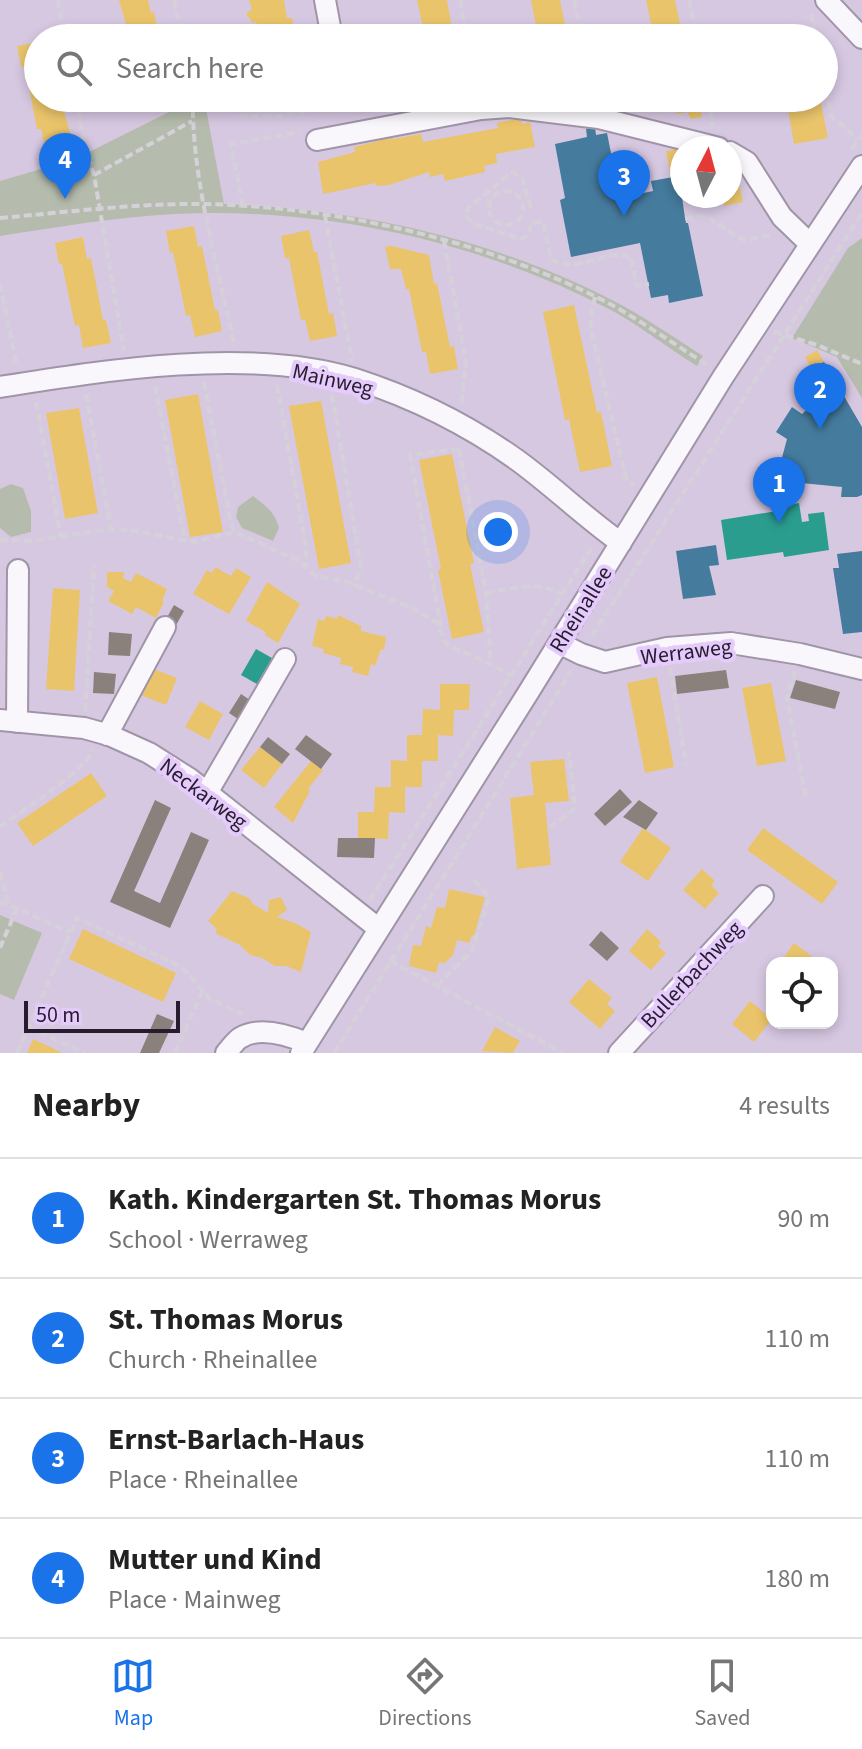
<!DOCTYPE html>
<meta charset="utf-8">
<style>
body{margin:0;font-family:"Source Sans 3",sans-serif;background:#f6f6f6;color:#222}
.controls{position:absolute;right:24px;bottom:24px;display:grid;overflow:hidden;border-radius:16px;box-shadow:0 4px 12px #0003}
.controls button{width:72px;height:72px;display:grid;place-items:center;padding:0;border:0;border-bottom:2px solid #e0e0e0;background:#fff;color:#222;font:40px sans-serif}
.compass{position:absolute;left:670px;top:136px;width:72px;height:72px;border-radius:50%;background:#fff;box-shadow:0 4px 12px #0003;rotate:6deg}
.scale{position:absolute;left:24px;bottom:20px;width:156px;box-sizing:border-box;padding-left:8px;border:4px solid #261c2e;border-top:0;font-size:22px;line-height:28px;white-space:nowrap;color:#261c2e;-webkit-text-stroke:6px #e5cbfb;paint-order:stroke}
.you{position:absolute;left:498px;top:532px;width:28px;height:28px;margin:-20px;border:6px solid #fff;border-radius:50%;background:#1a73e8;box-shadow:0 0 0 12px #1a73e833}
.badge{display:grid;place-items:center;width:52px;height:52px;border-radius:50%;background:#1a73e8;color:#fff;font-size:26px;font-weight:700}
.pin{position:absolute;translate:-50% -66px;filter:drop-shadow(0 2px 4px #0008)}
.pin::after{content:'';position:absolute;top:42px;width:28px;height:24px;background:inherit;clip-path:polygon(0 0,100% 0,50% 100%)}
.list{margin:0;padding:0;list-style:none}
h2{display:flex;justify-content:space-between;align-items:center;height:104px;margin:0;padding:0 32px;font-size:34px}
h2 small{font-size:26px;font-weight:400;color:#767676}
.list li{display:grid;grid-template-columns:52px 1fr auto;gap:24px;align-items:center;box-sizing:border-box;height:120px;padding:0 32px;border-top:2px solid #e0e0e0}
.list b{display:block;font-size:30px;white-space:nowrap}
.list p{margin:0;font-size:26px;white-space:nowrap;color:#767676}
.list em{font-size:26px;font-style:normal;color:#767676}
.icon{flex:none;width:44px;height:44px;fill:none;stroke:currentColor;stroke-width:2;stroke-linecap:round;stroke-linejoin:round}
.map{position:relative;flex:none;width:862px;height:1053px;overflow:hidden}
.search{position:absolute;background:#fff;box-shadow:0 4px 12px #0003;left:24px;right:24px;top:24px;height:88px;display:flex;align-items:center;gap:20px;box-sizing:border-box;padding:0 28px;border-radius:44px;color:#767676;font-size:30px}
.sheet{height:584px;background:#fff}
nav{display:flex;justify-content:space-around;align-items:center;box-sizing:border-box;height:112px;border-top:2px solid #e0e0e0;background:#fff;font-size:22px;color:#767676}
nav a{display:grid;justify-items:center;gap:4px}
nav .on{color:#1a73e8}
.map>svg:first-child{display:block}
.green{fill:#b5bcad}
.homes{fill:#e9c46a}
.schools{fill:#2a9d8f}
.public{fill:#457b9d}
.industry{fill:#8a817c}
.lines{fill:none;stroke-linecap:round;stroke-linejoin:round}
.minor-casing{stroke:#a095a8;stroke-width:24}
.path{stroke:#d5d1d9;stroke-width:4;stroke-dasharray:8 4;stroke-linecap:butt}
.minor{stroke:#f9f7fb;stroke-width:20}
.labels{text-anchor:middle;stroke-width:8;stroke-linejoin:round;paint-order:stroke}
.street-label{font-size:22px;fill:#261c2e;stroke:#e5cbfb}
</style>
<div class="map">
<svg width="862" height="1053" viewBox="0 0 862 1053">
<rect width="100%" height="100%" fill="#d7c8e2"/>
<path class="green" d="M197,98H204L224,204C358,209 490,238 610,299C642,315 673,337 703,356L697,366C666,347 637,323 605,307C474,240 321,207 175,214C116,217 58,227 0,236V181L75,159Z
M862,238V398L837,357L792,338L848,248Z
M11,484L23,488L31,511V532L11,537L0,528V489Z
M253,496C265,505 275,512 279,528L273,541L242,528L236,517L238,507Z
M0,915L42,933L14,1000L0,994Z"/>
<path class="homes" d="M119,0H148L151,13L154,12L159,38H130Z
M249,0H284L287,18H292L296,38H253L259,32L256,22L253,23L246,14L252,9Z
M417,0H447L453,34L457,33L458,38H425Z
M531,0H560L566,30H570L571,38L538,36Z
M646,0H675L683,38H654Z
M807,27L809,38H775L774,33Z
M38,42V98H60L74,146L46,151L41,129H37L25,67H21L17,46Z
M279,98H315V100L282,106Z
M670,98H699L702,117L691,119L687,112L676,114L674,101L671,102Z
M786,98H820L828,138L794,144Z
M521,118L522,124L530,122L535,147L496,154L497,163L484,166L485,172L445,181L443,174L430,177L429,172L389,185L376,186V183L323,194L318,162L355,152L354,147L393,137V139L421,134L423,142L498,128L497,123Z
M682,148V183H680L679,176L671,178L666,151Z
M735,164L743,202L724,206L722,196H730V165Z
M194,226L198,247L202,246L215,310H218L222,331L195,337L190,315L186,316L173,252L170,253L166,231Z
M309,230L314,252H317L329,314L333,313L337,336L310,341L305,319L301,320L289,258H285L281,236Z
M83,237L87,259L91,258L103,320H106L111,343L83,348L79,325L75,326L62,264H59L55,243Z
M391,246L429,255L434,284L437,283L450,347L454,346L458,369L430,374L426,352H422L409,289H406L401,269H390L385,247Z
M574,305L597,413L601,412L612,466L580,472L569,419L565,420L543,312Z
M817,350L824,362L811,368L805,357Z
M198,394L223,532L190,537L165,400Z
M321,401L351,563L319,569L289,406Z
M79,408L98,513L65,519L46,413Z
M452,454L474,563L470,564L484,632L452,639L438,570L441,569L419,460Z
M215,567L231,576L236,568L251,577L229,614L193,594L207,570L212,573Z
M107,572H124L123,578L131,582L136,573L167,589L162,601L164,602L156,618L136,607L132,614L108,601L114,591L107,587Z
M267,582L300,604L278,643L265,635L266,632L246,621Z
M53,588L80,590L74,691L46,689Z
M338,615L361,626V631L386,637L384,650L381,649L375,666L371,664L368,676L352,672L353,667L340,664L341,658L323,653L324,649L312,646L318,619L324,621L326,616L337,619Z
M151,668L177,678L166,705L141,695Z
M657,677L674,767L645,773L627,683Z
M771,683L786,761L757,766L742,688Z
M440,684H470L469,710H454L453,736L438,735V761H422V787H405V813L389,812L388,839L358,838V812H374L375,787H391V760L407,761V735H422L423,709L440,710Z
M200,701L223,714L209,740L185,727Z
M260,747L282,764L264,788L241,770Z
M564,759L569,801L545,803L551,865L517,869L510,798L534,795L530,762Z
M311,761L323,770L308,789L310,791L293,823L274,807Z
M91,773L107,796L33,846L17,823Z
M643,828L671,848L648,881L620,862Z
M763,828L838,882L822,904L747,850Z
M702,869L715,881L711,885L719,893L705,909L683,890Z
M449,889L485,897L474,936L472,935L469,943L457,940L453,955L445,963L439,962L436,973L409,966L413,945L421,946L426,926L431,928L437,907L445,908Z
M232,891L249,898L253,904L268,913L269,900L281,897L287,910L277,917L297,924L311,932L301,972L286,966H275L262,958L250,955L240,945L215,933L217,929L208,921Z
M83,929L176,973L163,1002L69,959Z
M647,929L661,942L658,946L666,953L651,970L629,951Z
M794,943L817,960L815,963H780Z
M589,979L612,998L607,1004L615,1011L600,1029L569,1002Z
M750,1001L772,1019L754,1042L732,1024Z
M495,1027L520,1041L513,1053L482,1051Z
M33,1039L63,1053H27Z"/>
<path class="schools" d="M799,503L802,522L809,521L808,514L824,512L829,550L784,557L783,552L727,560L721,520L777,511L776,507Z
M256,649L272,658L257,684L241,675Z"/>
<path class="public" d="M595,127L596,135L607,133L620,198L653,191L651,181L679,176L685,218L686,223H688L703,296L669,303L668,295L651,298L640,243L571,257L560,200L565,198L555,144L587,137L586,129Z
M824,362L862,427V495L857,497H841L842,487L771,480L773,464L780,465L787,439L776,432L792,407L802,414L825,394L811,368Z
M716,545L719,565L709,566L716,595L683,599L676,551Z
M862,551V632L843,634L833,568H839L837,554Z"/>
<path class="industry" d="M174,605L184,611L175,627L165,621Z
M109,632L132,634L130,656L108,655Z
M726,670L729,688L677,694L675,676Z
M94,672L116,674L114,694L93,693Z
M796,680L840,692L835,709L790,698Z
M241,694L250,700L238,719L229,713Z
M306,735L332,754L321,769L295,749Z
M268,737L290,754L282,764L260,747Z
M620,789L632,802L605,826L594,814Z
M155,800L171,808L134,891L160,903L191,832L209,840L170,928L110,902Z
M639,800L658,813L646,830L623,817Z
M338,838H375L374,858L337,857Z
M601,931L619,948L607,961L589,945Z
M157,1014L174,1021L159,1053H140Z"/>
<g class="lines">
<g class="minor-casing">
<path id="minor" d="M325,0L332,38
M826,0L862,38
M317,140L481,109L509,107L599,118L719,148
M730,152L747,162L782,217L810,244
M0,387C105,370 252,347 355,379C411,397 468,425 517,460C553,486 584,517 621,543
M559,643L581,654L605,662L667,648L731,643L800,654L862,669
M0,720L84,728L109,735L149,753L190,779L379,929
M17,722L18,570
M107,735L165,627
M207,793L285,659
M226,1053C230,1049 235,1041 240,1038C259,1026 288,1035 307,1043
M301,1053L528,693L723,377L862,166
M619,1053L763,896"/>
</g>
<path class="path" d="M58,0L65,38
M174,0L182,38
M460,0L467,38
M574,0L582,38
M689,0L697,38
M811,14L816,38
M824,78L831,116L858,139
M76,98L85,149L94,175L124,351
M193,98C191,176 218,267 234,344
M710,98L712,127
M239,116H278L346,105L345,98
M852,149L862,135
M94,175L192,121
M489 208a17 17 0 1 1 34 0a17 17 0 1 1-34 0Z
M243,206L231,144L300,132
M531,208L522,178L512,172L468,208L466,216L474,224L521,239L529,235L531,223L543,222L551,259C582,275 602,248 631,257L637,286L649,284
M325,216L352,361
M0,218C68,212 138,203 206,204C339,207 492,242 610,304C643,322 675,345 708,365
M685,218L706,216L739,238L746,240L771,235
M444,241L466,362L461,404
M0,284L17,366
M595,297L590,320L592,334L626,478L634,485
M774,332L817,345L862,364
M204,382L231,523L235,532
M277,385L306,547V568
M155,386L185,541
M86,394L111,529
M332,395L361,568L354,585
M36,402L61,537
M459,449L486,593L491,664
M0,540L30,541L111,529L136,531L194,542L235,532L299,561L316,576L347,582L410,607L436,622L447,645L491,664L511,676
M486,593C511,589 539,580 561,594
M441,627L410,455L459,449L461,446
M592,636L862,213
M670,668L686,764
M795,671L787,698L806,797
M85,711L94,566
M0,827C20,812 86,770 93,750
M550,828L575,808L569,752
M0,872L8,904
M370,900L593,545
M0,901L70,932
M0,948L17,908
M390,961L563,1053
M437,986L472,951L489,898L472,877
M28,1027L85,1053
M17,1053L77,918L182,967L210,999L243,1014
M175,1053L203,990
M334,1053L571,671"/>
<use href="#minor" class="minor"/>
</g>
<g class="labels">
<g class="street-label">
<text transform="translate(333 379) rotate(13)" y="8">Mainweg</text>
<text transform="translate(580 609) rotate(-58)" y="8">Rheinallee</text>
<text transform="translate(686 651) rotate(-7)" y="8">Werraweg</text>
<text transform="translate(204 793) rotate(37)" y="8">Neckarweg</text>
<text transform="translate(691 974) rotate(-47)" y="8">Bullerbachweg</text>
</g>
</g>
</svg>
<div class="controls">
<button><svg class="icon" aria-label="locate" viewBox="0 0 24 24"><circle cx="12" cy="12" r="6"/><path d="M12 2v4M12 18v4M2 12h4M18 12h4"/></svg></button>
</div>
<svg class="compass" viewBox="-18 -18 36 36"><path d="M0-13l5 13h-10z" fill="#e53935"/><path d="M0 13l5-13h-10z" fill="#767676"/></svg>
<div class="scale">50 m</div>
<div class="you"></div>
<div class="pin badge" style="left:779px;top:523px">1</div>
<div class="pin badge" style="left:820px;top:429px">2</div>
<div class="pin badge" style="left:624px;top:216px">3</div>
<div class="pin badge" style="left:65px;top:199px">4</div>
<div class="search"><svg class="icon" aria-label="search" viewBox="0 0 24 24"><circle cx="10" cy="10" r="6"/><path d="M15 15l6 6"/></svg>Search here</div>
</div>
<section class="sheet">
<h2>Nearby<small>4 results</small></h2>
<ul class="list">
<li><span class="badge">1</span><div><b>Kath. Kindergarten St. Thomas Morus</b><p>School · Werraweg</p></div><em>90 m</em></li>
<li><span class="badge">2</span><div><b>St. Thomas Morus</b><p>Church · Rheinallee</p></div><em>110 m</em></li>
<li><span class="badge">3</span><div><b>Ernst-Barlach-Haus</b><p>Place · Rheinallee</p></div><em>110 m</em></li>
<li><span class="badge">4</span><div><b>Mutter und Kind</b><p>Place · Mainweg</p></div><em>180 m</em></li>
</ul>
</section>
<nav>
<a class="on"><svg class="icon" aria-label="map" viewBox="0 0 24 24"><path d="M3 6l6-2 6 2 6-2v14l-6 2-6-2-6 2zM9 4v14M15 6v14"/></svg>Map</a>
<a><svg class="icon" aria-label="directions" viewBox="0 0 24 24"><path d="M12 3l9 9-9 9-9-9zM9 14v-3h6M13 9l2 2-2 2"/></svg>Directions</a>
<a><svg class="icon" aria-label="saved" viewBox="0 0 24 24"><path d="M7 4h10v16l-5-4-5 4z"/></svg>Saved</a>
</nav>
